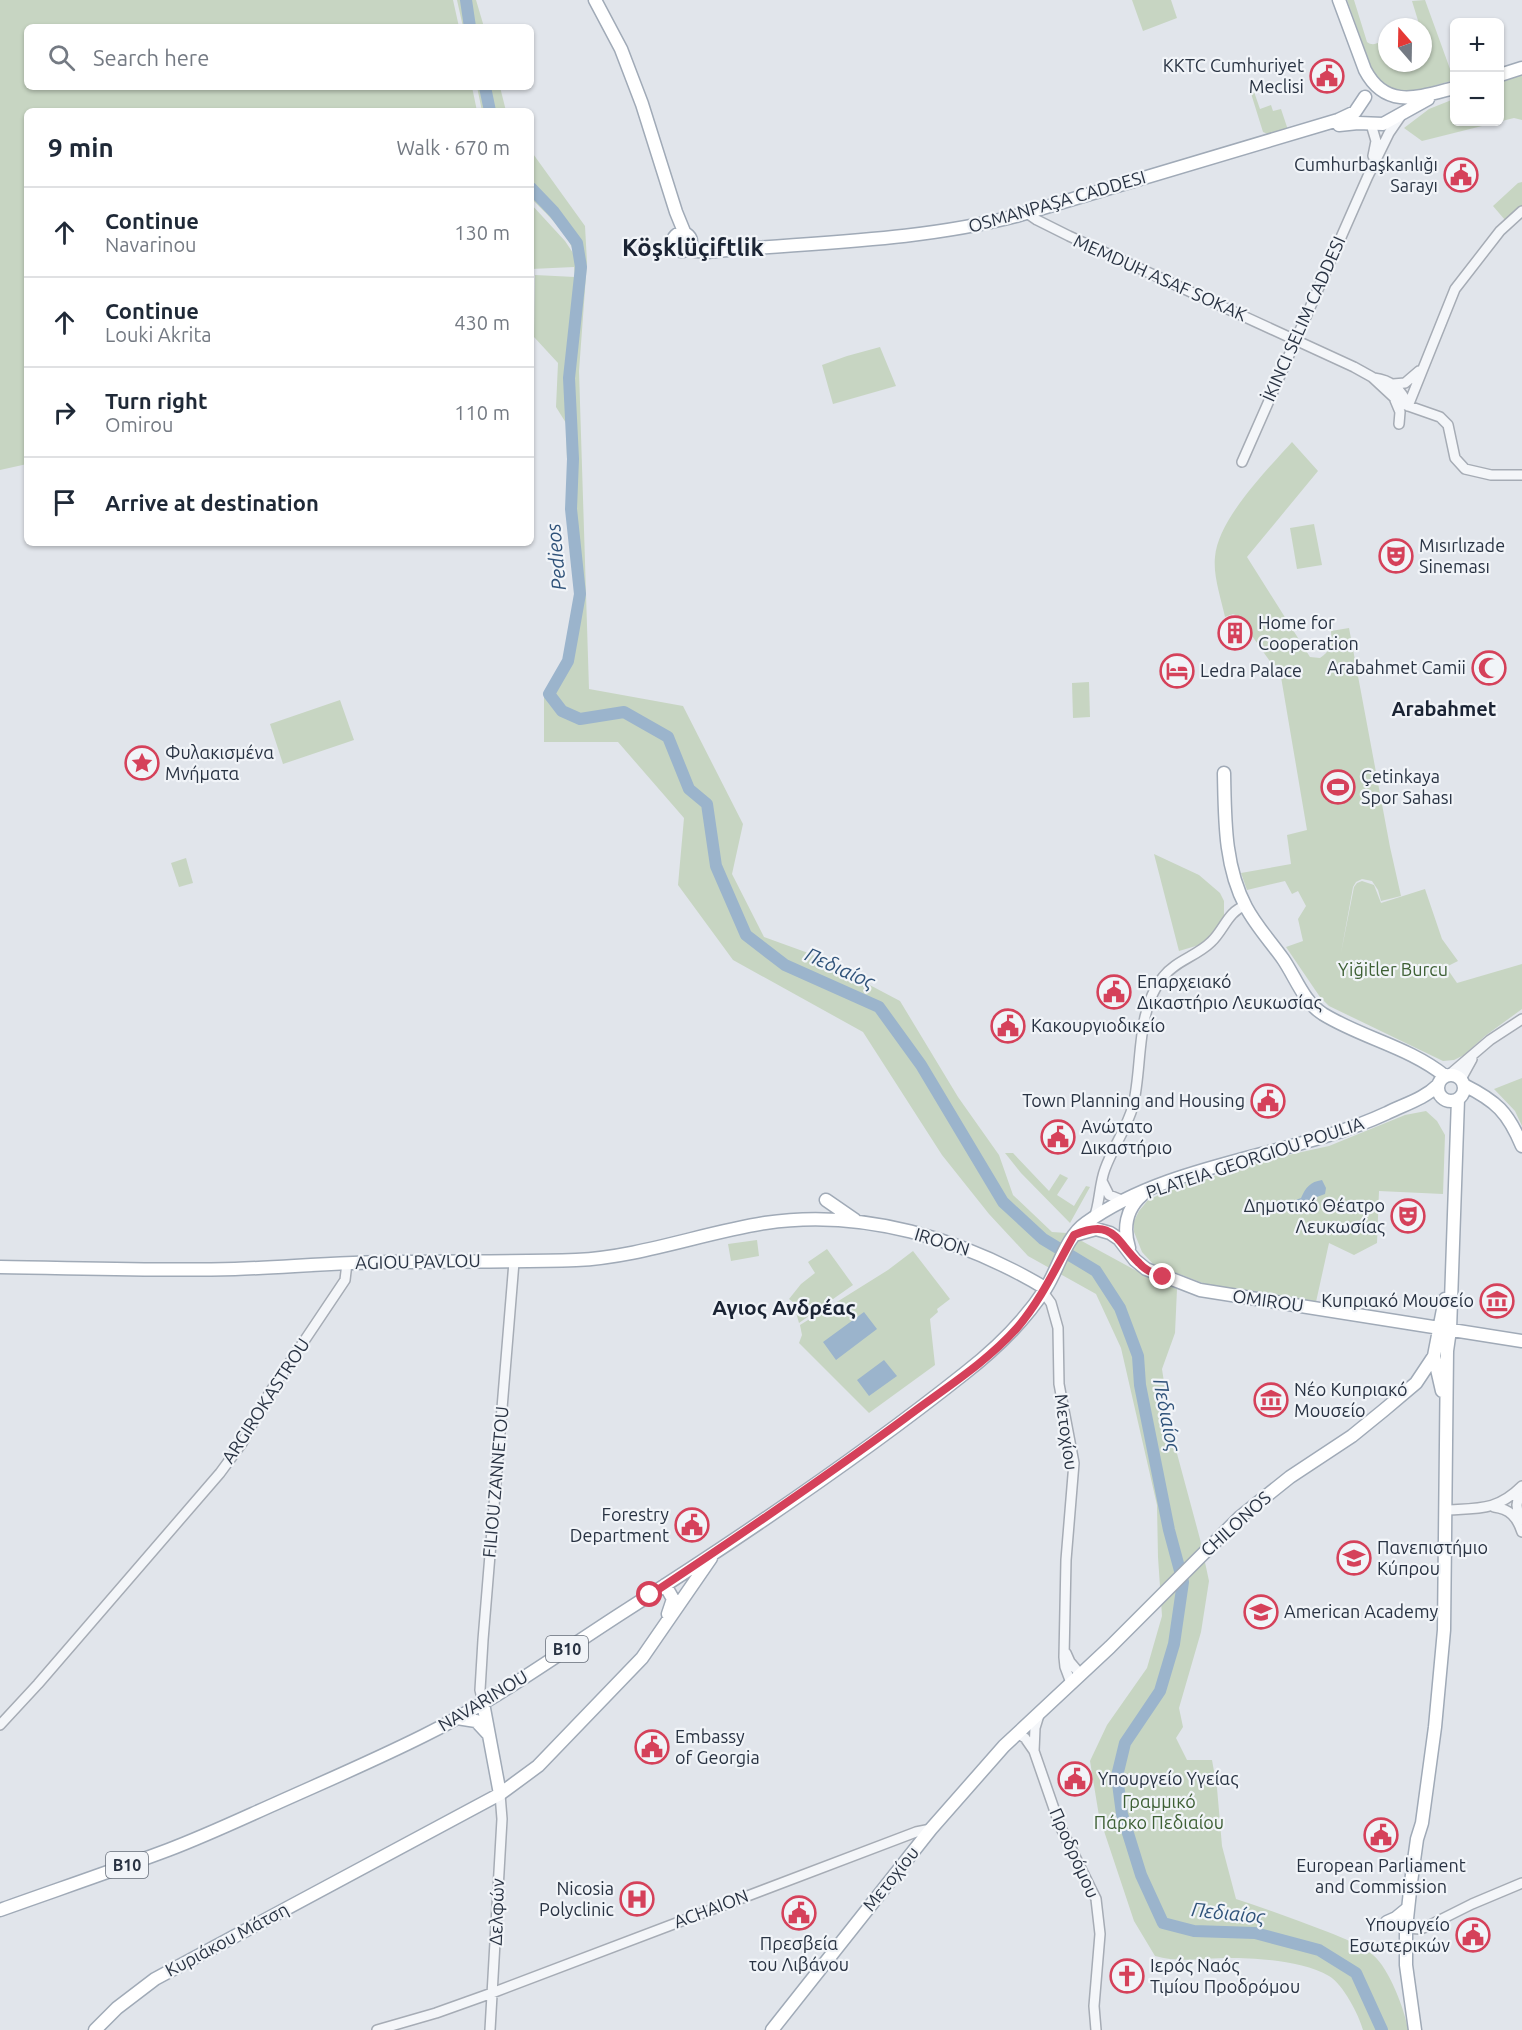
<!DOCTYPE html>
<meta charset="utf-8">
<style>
body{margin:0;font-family:Ubuntu,sans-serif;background:#f6f6f7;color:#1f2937}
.controls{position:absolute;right:18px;top:18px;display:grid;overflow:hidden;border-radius:9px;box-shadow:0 2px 4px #0004}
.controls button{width:54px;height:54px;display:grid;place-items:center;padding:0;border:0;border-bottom:2px solid #e0e1e3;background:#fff;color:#1f2937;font:30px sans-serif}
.compass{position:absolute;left:1378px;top:18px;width:54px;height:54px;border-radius:50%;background:#fff;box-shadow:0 2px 4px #0004;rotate:340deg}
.stop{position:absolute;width:18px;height:18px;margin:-14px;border:4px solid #d5415a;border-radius:50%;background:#fff}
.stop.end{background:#d5415a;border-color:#fff;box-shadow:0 2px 6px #0008}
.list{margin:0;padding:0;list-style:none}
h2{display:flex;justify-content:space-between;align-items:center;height:78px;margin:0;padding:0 24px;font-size:26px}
h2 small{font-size:20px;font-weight:400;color:#747a83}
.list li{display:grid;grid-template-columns:39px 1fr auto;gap:18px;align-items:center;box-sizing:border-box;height:90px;padding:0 24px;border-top:2px solid #e0e1e3}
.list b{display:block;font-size:22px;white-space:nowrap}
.list p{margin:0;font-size:20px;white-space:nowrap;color:#747a83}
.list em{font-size:20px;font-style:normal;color:#747a83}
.icon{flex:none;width:33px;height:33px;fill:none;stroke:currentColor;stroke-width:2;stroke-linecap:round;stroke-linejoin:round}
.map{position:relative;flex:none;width:1522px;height:2030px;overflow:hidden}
.search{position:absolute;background:#fff;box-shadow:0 2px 4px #0004;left:24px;top:24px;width:510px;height:66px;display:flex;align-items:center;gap:15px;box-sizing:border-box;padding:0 21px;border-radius:9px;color:#747a83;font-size:22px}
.panel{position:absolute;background:#fff;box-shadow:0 2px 4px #0004;left:24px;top:108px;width:510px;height:438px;border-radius:9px}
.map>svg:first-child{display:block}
.green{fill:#c7d5c2}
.water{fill:#9bb4cc}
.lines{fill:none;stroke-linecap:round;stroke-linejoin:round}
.river{stroke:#9bb4cc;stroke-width:12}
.minor-casing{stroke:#a6acb5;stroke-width:12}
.major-casing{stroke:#a0aab7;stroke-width:15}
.minor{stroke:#f4f6f9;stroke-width:9}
.major{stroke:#fff;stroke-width:12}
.route{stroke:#d5415a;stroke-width:8}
.labels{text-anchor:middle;stroke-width:4.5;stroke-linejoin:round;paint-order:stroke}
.shield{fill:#f1f4f8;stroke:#656d79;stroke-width:1.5}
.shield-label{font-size:16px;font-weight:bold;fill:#293343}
.poi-label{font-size:18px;fill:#293343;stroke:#f1f4f8;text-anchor:start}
.street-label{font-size:18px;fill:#293343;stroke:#f1f4f8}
.park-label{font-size:18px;fill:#3e6035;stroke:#f1f4f8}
.water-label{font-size:20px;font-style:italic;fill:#30537a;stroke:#f1f4f8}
.neighbourhood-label{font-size:20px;font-weight:bold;fill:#1b2434;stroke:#f1f4f8}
.quarter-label{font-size:21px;font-weight:bold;fill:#1b2434;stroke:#f1f4f8}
.district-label{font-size:24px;font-weight:bold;fill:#1b2434;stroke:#f1f4f8}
</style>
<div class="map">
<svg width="1522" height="2030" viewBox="0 0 1522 2030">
<rect width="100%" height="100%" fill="#e1e5eb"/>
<path class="green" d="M0,0H453L459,27H27V87H472L477,111H27V464L0,470Z
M457,0H476L484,27H463Z
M1132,0H1171L1177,18L1143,31Z
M1347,0H1354L1367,42C1372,46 1378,44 1382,40L1387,48V63H1423V27H1420L1412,1L1425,0L1454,80L1406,94L1377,83Z
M1522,73V120L1514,118L1422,141L1404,128L1429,109L1454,99V122H1500V82Z
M1252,86L1260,109L1271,105L1273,111L1281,109L1289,133L1275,137L1263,132L1249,87Z
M477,87H500L506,111H482Z
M531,151L585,226L587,262L579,371L589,689L683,706L743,824L732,874L764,937L811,954L900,1001L958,1097L999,1155L1013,1195L1052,1232L1067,1233L1135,1270L1177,1289L1175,1333L1162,1369L1172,1435L1200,1539L1209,1581L1201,1632L1179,1708L1183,1727L1176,1738L1187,1760H1212L1217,1788L1222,1846L1236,1899C1267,1909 1297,1920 1328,1932C1343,1938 1361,1945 1373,1955C1389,1968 1405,2010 1408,2030H1363C1359,2015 1343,1984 1329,1976C1303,1961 1258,1958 1229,1958C1204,1958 1179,1963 1155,1956L1134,1921L1099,1816L1090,1761L1107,1725L1147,1668L1162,1616L1158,1557L1157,1505L1121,1348L1096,1294L1028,1256L989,1214L942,1155L863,1032L733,960L678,885L684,818L618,742H544V695L563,665L576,594L568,496L566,423L556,407L558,363L534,337L535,275L575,277L574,267L531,269V204L565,241L573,253C572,236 543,211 531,198Z
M1522,182V206L1505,220L1493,206L1518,183Z
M880,347L896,386L833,404L822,365L847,356Z
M1292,442L1318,471L1247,557L1310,657L1320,658C1331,651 1332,644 1331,631L1349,628L1390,847L1401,896L1381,901L1378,890L1372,881L1362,879L1356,882L1353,887L1341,953L1354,887L1357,883L1362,881L1374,885L1381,903L1425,889L1442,939L1458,961L1446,967L1457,983L1522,964V1009L1485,1036L1464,1055L1454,1060L1443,1061L1329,1006L1320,997L1286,947L1303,941L1298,919L1306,906L1298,891L1292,894L1285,881L1247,890L1241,873L1291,864L1287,835L1307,830L1281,677L1238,616L1233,614L1225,617C1221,598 1213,576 1215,557C1218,519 1267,470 1292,442Z
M1314,524L1322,565L1297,569L1290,528Z
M1089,682L1090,717L1073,718L1072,683Z
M340,700L354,740L283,764L270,724Z
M1154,854L1199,875L1220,893L1224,901V921L1206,943L1179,951Z
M186,858L193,883L179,887L171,863Z
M1522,1078V1126L1515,1111L1494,1089Z
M1426,1111L1437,1121L1445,1135L1443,1194L1379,1191L1377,1243L1354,1255L1329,1243L1316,1302L1208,1285L1153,1264L1142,1252L1134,1232V1221L1139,1211L1148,1200L1176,1187L1279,1157L1329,1146L1405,1115Z
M1005,1153H1013L1049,1191L1060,1174L1068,1178L1057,1195L1074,1206L1086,1186L1090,1187L1070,1223L1021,1173Z
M757,1240L759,1256L731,1261L728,1244Z
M827,1249L853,1285L799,1323L793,1302L789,1299L801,1284L815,1273L808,1262Z
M913,1251L950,1299L937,1309L938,1312L930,1319L935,1365L869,1413L799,1343L802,1335L800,1325L888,1270Z"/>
<path class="water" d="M1322,1180L1326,1188L1325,1194L1295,1205L1293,1201L1301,1198C1306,1187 1310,1182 1322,1180Z
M864,1312L877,1329L836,1360L823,1342Z
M884,1360L897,1376L869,1396L857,1380Z"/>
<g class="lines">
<path class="river" d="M466,0L470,27
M485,87L490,111
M531,188L554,212L577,243L581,267L569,378L573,459L571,509L580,594L568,661L549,694L562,711L580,719L624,712L668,737L689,789L707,804L716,866L746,935L785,965L879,1007L921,1065L1003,1202L1043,1239L1096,1271L1120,1308L1138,1356L1140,1385L1169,1530L1183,1582L1174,1644L1160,1691L1125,1743L1117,1776L1122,1814L1141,1875L1163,1923L1194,1931L1255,1933L1319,1950L1356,1973L1382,2030"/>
<g class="minor-casing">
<path id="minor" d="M1371,124L1376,141L1373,156
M1027,213L1037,220L1069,236L1354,367L1372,377L1400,403L1440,417L1448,425L1455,458L1465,469L1491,475H1522
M1374,378C1392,380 1402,390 1408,406
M1393,384L1405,383L1419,371
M1395,400L1400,412L1399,424
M1408,406L1455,289L1500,231L1522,211
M1242,462L1368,176L1389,133L1400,117
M1449,1075L1490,1040L1522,1019
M1461,1079L1472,1059
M1102,1181L1109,1195L1124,1201
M1094,1218C1100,1203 1099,1185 1105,1169C1113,1147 1127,1128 1133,1106C1143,1065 1135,1012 1163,977C1175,961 1197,956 1211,942C1224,930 1228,911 1245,906
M1043,1292L1051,1303L1058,1328L1059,1384L1074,1463L1066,1560L1064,1657L1065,1667L1071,1683
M1494,1507C1510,1509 1517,1517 1522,1532
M1445,1510C1479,1508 1497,1511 1522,1486
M1519,1521L1517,1505L1520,1488
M1066,1653L1070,1662L1081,1675
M483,1703L480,1690L483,1640L514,1262
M0,1725L38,1684L220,1473L242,1443L270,1392L345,1280L347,1263
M1017,1733L1025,1738L1034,1751L1060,1826L1096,1899L1100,1934L1094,2006L1096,2030
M1034,1751L1035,1728L1039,1715
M1406,1928L1420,1929L1426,1927L1472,1904L1522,1883
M377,2030L436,2013L492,1993L916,1832L931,1829
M490,2030L502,1819L500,1794"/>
</g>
<g class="major-casing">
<path id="major" d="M595,0L621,49L642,104L676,212L685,234
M1339,0L1365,70C1386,110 1419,97 1454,88
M1500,75L1522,68
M1339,125L1358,123L1383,124L1428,99
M673 242a9 9 0 1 1 18 0a9 9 0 1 1-18 0Z
M687,250L707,252C810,242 915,242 1016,216L1338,120L1355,112L1365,97
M1224,773C1225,818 1224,866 1246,907C1256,926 1271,942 1283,959C1296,978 1303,1001 1323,1014C1362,1038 1409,1047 1445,1076
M1438 1088a13 13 0 1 1 26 0a13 13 0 1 1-26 0Z
M1464,1085C1496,1101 1508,1112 1522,1146
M826,1200L855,1220
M1078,1234L1096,1229L1110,1233L1119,1239L1135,1260L1146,1269L1200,1290L1522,1341
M1129,1248C1123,1228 1126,1209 1142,1195
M0,1267C78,1268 157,1271 235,1269C288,1267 342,1262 395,1262C455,1261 516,1262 576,1260C640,1257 702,1233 765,1223C862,1208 963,1239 1045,1288
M1442,1391L1434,1356L1445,1299
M665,1585L673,1599L668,1614
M483,1703L500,1794
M457,1718L476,1721L489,1735
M0,1910C56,1890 112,1871 168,1850C205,1836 241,1819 277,1803C326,1781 375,1760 423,1736C494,1701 558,1654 625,1611C741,1537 857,1459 965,1373C997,1348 1024,1322 1046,1288C1059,1267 1066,1237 1086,1223C1170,1162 1293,1157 1387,1113C1405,1104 1424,1099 1438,1085
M1387,1922L1396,1918L1407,1909
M95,2030L117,2008L155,1979L500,1794L538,1766L642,1658L711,1558
M772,2030L931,1829L1004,1746L1110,1647L1240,1517L1290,1477L1352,1436L1384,1410L1416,1383L1434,1356
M1415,2030L1406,1965V1928L1411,1882L1417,1839L1422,1823L1435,1727L1444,1630L1447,1351L1450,1330L1458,1099"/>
</g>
<use href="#minor" class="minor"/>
<use href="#major" class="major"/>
</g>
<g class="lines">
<path class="route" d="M650,1595C736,1538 821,1480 904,1419C942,1390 985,1364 1017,1328C1041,1300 1056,1267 1074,1235C1114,1218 1115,1240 1139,1263C1145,1270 1154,1274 1163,1277"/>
</g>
<defs>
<g id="civic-ring" transform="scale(1.725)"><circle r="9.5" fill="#f1f4f8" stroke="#d5415a" stroke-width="1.5"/><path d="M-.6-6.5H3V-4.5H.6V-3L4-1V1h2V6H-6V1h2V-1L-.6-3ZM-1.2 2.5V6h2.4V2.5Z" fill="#d5415a"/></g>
<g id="theatre-ring" transform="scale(1.725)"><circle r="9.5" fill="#f1f4f8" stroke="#d5415a" stroke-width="1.5"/><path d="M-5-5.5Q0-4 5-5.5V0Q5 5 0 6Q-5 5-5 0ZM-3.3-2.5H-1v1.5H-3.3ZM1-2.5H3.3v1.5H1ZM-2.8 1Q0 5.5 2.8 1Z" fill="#d5415a"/></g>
<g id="building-ring" transform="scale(1.725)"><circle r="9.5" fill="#f1f4f8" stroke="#d5415a" stroke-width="1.5"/><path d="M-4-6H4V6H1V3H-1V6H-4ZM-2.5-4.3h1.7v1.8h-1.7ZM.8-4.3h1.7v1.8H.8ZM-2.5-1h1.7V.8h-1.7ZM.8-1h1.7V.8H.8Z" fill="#d5415a"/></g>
<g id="mosque-ring" transform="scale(1.725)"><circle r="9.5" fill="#f1f4f8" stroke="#d5415a" stroke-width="1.5"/><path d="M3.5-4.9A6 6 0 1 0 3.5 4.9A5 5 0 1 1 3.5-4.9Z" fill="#d5415a"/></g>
<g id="hotel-ring" transform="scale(1.725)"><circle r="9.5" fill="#f1f4f8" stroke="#d5415a" stroke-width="1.5"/><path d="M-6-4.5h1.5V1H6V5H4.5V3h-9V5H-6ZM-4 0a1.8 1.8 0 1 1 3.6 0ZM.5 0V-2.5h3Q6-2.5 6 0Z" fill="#d5415a"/></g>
<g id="sight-ring" transform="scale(1.725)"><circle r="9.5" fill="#f1f4f8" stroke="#d5415a" stroke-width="1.5"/><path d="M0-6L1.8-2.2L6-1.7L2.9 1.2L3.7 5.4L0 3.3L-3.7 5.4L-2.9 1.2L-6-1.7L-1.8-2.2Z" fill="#d5415a"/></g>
<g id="stadium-ring" transform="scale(1.725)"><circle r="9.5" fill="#f1f4f8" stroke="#d5415a" stroke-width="1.5"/><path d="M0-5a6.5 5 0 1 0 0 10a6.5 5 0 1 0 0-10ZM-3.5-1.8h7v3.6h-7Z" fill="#d5415a"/></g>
<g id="museum-ring" transform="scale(1.725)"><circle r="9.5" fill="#f1f4f8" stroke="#d5415a" stroke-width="1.5"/><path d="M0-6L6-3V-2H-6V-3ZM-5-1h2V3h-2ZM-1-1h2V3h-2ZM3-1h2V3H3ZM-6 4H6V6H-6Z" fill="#d5415a"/></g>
<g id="university-ring" transform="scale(1.725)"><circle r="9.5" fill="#f1f4f8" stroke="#d5415a" stroke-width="1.5"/><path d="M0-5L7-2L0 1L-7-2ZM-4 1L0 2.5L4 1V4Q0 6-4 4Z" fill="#d5415a"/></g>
<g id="school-ring" transform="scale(1.725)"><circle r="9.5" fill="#f1f4f8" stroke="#d5415a" stroke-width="1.5"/><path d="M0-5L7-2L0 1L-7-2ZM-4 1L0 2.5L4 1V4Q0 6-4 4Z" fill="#d5415a"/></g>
<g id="hospital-ring" transform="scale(1.725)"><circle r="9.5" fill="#f1f4f8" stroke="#d5415a" stroke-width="1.5"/><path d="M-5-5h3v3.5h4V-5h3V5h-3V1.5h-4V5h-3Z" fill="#d5415a"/></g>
<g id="church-ring" transform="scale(1.725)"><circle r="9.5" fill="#f1f4f8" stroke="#d5415a" stroke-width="1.5"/><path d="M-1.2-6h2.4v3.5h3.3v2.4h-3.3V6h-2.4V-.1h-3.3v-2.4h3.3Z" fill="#d5415a"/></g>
</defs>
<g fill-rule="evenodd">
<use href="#civic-ring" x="1327" y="76"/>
<use href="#civic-ring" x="1461" y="175"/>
<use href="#theatre-ring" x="1396" y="556"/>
<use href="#building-ring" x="1235" y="633"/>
<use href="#mosque-ring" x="1489" y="668"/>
<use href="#hotel-ring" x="1177" y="671"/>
<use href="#sight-ring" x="142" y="763"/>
<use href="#stadium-ring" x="1338" y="787"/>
<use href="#civic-ring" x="1114" y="992"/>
<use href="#civic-ring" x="1008" y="1026"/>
<use href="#civic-ring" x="1268" y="1101"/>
<use href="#civic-ring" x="1058" y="1137"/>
<use href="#theatre-ring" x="1408" y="1216"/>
<use href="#museum-ring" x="1497" y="1301"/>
<use href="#museum-ring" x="1271" y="1400"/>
<use href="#civic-ring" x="692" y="1525"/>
<use href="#university-ring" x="1354" y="1558"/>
<use href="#school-ring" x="1261" y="1612"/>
<use href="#civic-ring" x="652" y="1747"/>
<use href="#civic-ring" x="1075" y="1779"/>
<use href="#civic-ring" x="1381" y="1835"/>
<use href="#hospital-ring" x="637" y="1899"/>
<use href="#civic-ring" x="799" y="1913"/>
<use href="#civic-ring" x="1473" y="1935"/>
<use href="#church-ring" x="1127" y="1976"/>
</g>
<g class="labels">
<g class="shield">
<rect x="546" y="1636" width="42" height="26" rx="4.5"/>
<rect x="106" y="1852" width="42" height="26" rx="4.5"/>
</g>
<g class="shield-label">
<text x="567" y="1655">B10</text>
<text x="127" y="1871">B10</text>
</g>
<g class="poi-label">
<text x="1304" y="72" text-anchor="end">KKTC Cumhuriyet<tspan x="1304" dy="21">Meclisi</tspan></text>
<text x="1438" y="171" text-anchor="end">Cumhurbaşkanlığı<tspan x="1438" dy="21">Sarayı</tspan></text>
<text x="1419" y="552">Mısırlızade<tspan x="1419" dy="21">Sineması</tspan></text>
<text x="1258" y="629">Home for<tspan x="1258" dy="21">Cooperation</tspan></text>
<text x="1466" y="674" text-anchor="end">Arabahmet Camii</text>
<text x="1200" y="677">Ledra Palace</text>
<text x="165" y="759">Φυλακισμένα<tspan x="165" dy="21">Μνήματα</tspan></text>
<text x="1361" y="783">Çetinkaya<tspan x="1361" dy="21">Spor Sahası</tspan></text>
<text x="1137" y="988">Επαρχειακό<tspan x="1137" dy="21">Δικαστήριο Λευκωσίας</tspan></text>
<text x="1031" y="1032">Κακουργιοδικείο</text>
<text x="1245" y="1107" text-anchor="end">Town Planning and Housing</text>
<text x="1081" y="1133">Ανώτατο<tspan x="1081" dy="21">Δικαστήριο</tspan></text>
<text x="1385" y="1212" text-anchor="end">Δημοτικό Θέατρο<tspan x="1385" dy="21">Λευκωσίας</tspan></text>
<text x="1474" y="1307" text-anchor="end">Κυπριακό Μουσείο</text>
<text x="1294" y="1396">Νέο Κυπριακό<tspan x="1294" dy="21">Μουσείο</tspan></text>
<text x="669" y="1521" text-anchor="end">Forestry<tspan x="669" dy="21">Department</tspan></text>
<text x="1377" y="1554">Πανεπιστήμιο<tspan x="1377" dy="21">Κύπρου</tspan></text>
<text x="1284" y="1618">American Academy</text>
<text x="675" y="1743">Embassy<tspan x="675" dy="21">of Georgia</tspan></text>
<text x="1098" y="1785">Υπουργείο Υγείας</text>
<text x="1381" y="1872" text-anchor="middle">European Parliament<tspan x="1381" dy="21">and Commission</tspan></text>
<text x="614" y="1895" text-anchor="end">Nicosia<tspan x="614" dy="21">Polyclinic</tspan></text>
<text x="1450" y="1931" text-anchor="end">Υπουργείο<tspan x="1450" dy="21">Εσωτερικών</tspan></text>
<text x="799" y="1950" text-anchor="middle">Πρεσβεία<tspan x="799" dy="21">του Λιβάνου</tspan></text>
<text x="1150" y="1972">Ιερός Ναός<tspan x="1150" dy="21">Τιμίου Προδρόμου</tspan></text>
</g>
<g class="street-label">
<text transform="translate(1057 202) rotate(-16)" y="6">OSMANPAŞA CADDESI</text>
<text transform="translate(1160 278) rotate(24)" y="6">MEMDUH ASAF SOKAK</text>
<text transform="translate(1304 319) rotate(-66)" y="6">İKINCI SELIM CADDESI</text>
<text transform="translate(1255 1158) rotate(-18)" y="6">PLATEIA GEORGIOU POULIA</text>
<text transform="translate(942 1242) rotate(17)" y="6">IROON</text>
<text transform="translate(418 1262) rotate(-1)" y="6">AGIOU PAVLOU</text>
<text transform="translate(1268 1301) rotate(8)" y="6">OMIROU</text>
<text transform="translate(266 1401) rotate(-57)" y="6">ARGIROKASTROU</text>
<text transform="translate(1066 1432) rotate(82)" y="6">Μετοχίου</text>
<text transform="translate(496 1482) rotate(-85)" y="6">FILIOU ZANNETOU</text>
<text transform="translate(1236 1524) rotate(-42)" y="6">CHILONOS</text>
<text transform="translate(483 1701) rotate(-31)" y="6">NAVARINOU</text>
<text transform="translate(1074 1853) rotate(66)" y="6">Προδρόμου</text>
<text transform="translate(891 1879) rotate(-51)" y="6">Μετοχίου</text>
<text transform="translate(711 1909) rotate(-21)" y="6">ACHAION</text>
<text transform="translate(497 1912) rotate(-88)" y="6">Δελφών</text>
<text transform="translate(227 1940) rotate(-28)" y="6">Κυριάκου Μάτση</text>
</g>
<g class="park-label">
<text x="1393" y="976">Yiğitler Burcu</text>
<text x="1159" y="1808">Γραμμικό<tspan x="1159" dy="21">Πάρκο Πεδιαίου</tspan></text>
</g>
<g class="water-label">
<text transform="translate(556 557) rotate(-95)" y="7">Pedieos</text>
<text transform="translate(840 968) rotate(24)" y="7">Πεδιαίος</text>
<text transform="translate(1167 1415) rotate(79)" y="7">Πεδιαίος</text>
<text transform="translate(1228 1913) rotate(6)" y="7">Πεδιαίος</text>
</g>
<g class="neighbourhood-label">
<text x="1444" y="716">Arabahmet</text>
</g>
<g class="quarter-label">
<text x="784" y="1315">Αγιος Ανδρέας</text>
</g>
<g class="district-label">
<text x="693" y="256">Köşklüçiftlik</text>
</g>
</g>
</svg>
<div class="controls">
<button>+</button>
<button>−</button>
</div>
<svg class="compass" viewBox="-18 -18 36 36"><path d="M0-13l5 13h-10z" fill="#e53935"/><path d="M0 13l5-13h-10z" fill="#747a83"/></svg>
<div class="stop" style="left:650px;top:1595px"></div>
<div class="stop end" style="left:1163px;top:1277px"></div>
<div class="search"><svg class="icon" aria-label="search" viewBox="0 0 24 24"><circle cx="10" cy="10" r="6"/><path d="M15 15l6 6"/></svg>Search here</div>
<section class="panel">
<h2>9 min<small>Walk · 670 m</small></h2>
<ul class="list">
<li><svg class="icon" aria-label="ahead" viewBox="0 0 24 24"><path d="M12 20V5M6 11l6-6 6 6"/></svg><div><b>Continue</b><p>Navarinou</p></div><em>130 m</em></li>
<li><svg class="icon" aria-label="ahead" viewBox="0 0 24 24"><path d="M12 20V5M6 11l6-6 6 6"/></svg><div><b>Continue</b><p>Louki Akrita</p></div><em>430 m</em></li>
<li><svg class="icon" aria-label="right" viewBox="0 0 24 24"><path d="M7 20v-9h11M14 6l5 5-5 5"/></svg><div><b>Turn right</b><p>Omirou</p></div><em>110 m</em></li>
<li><svg class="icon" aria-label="arrive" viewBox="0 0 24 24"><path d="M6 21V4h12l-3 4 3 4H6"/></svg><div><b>Arrive at destination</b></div></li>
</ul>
</section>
</div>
